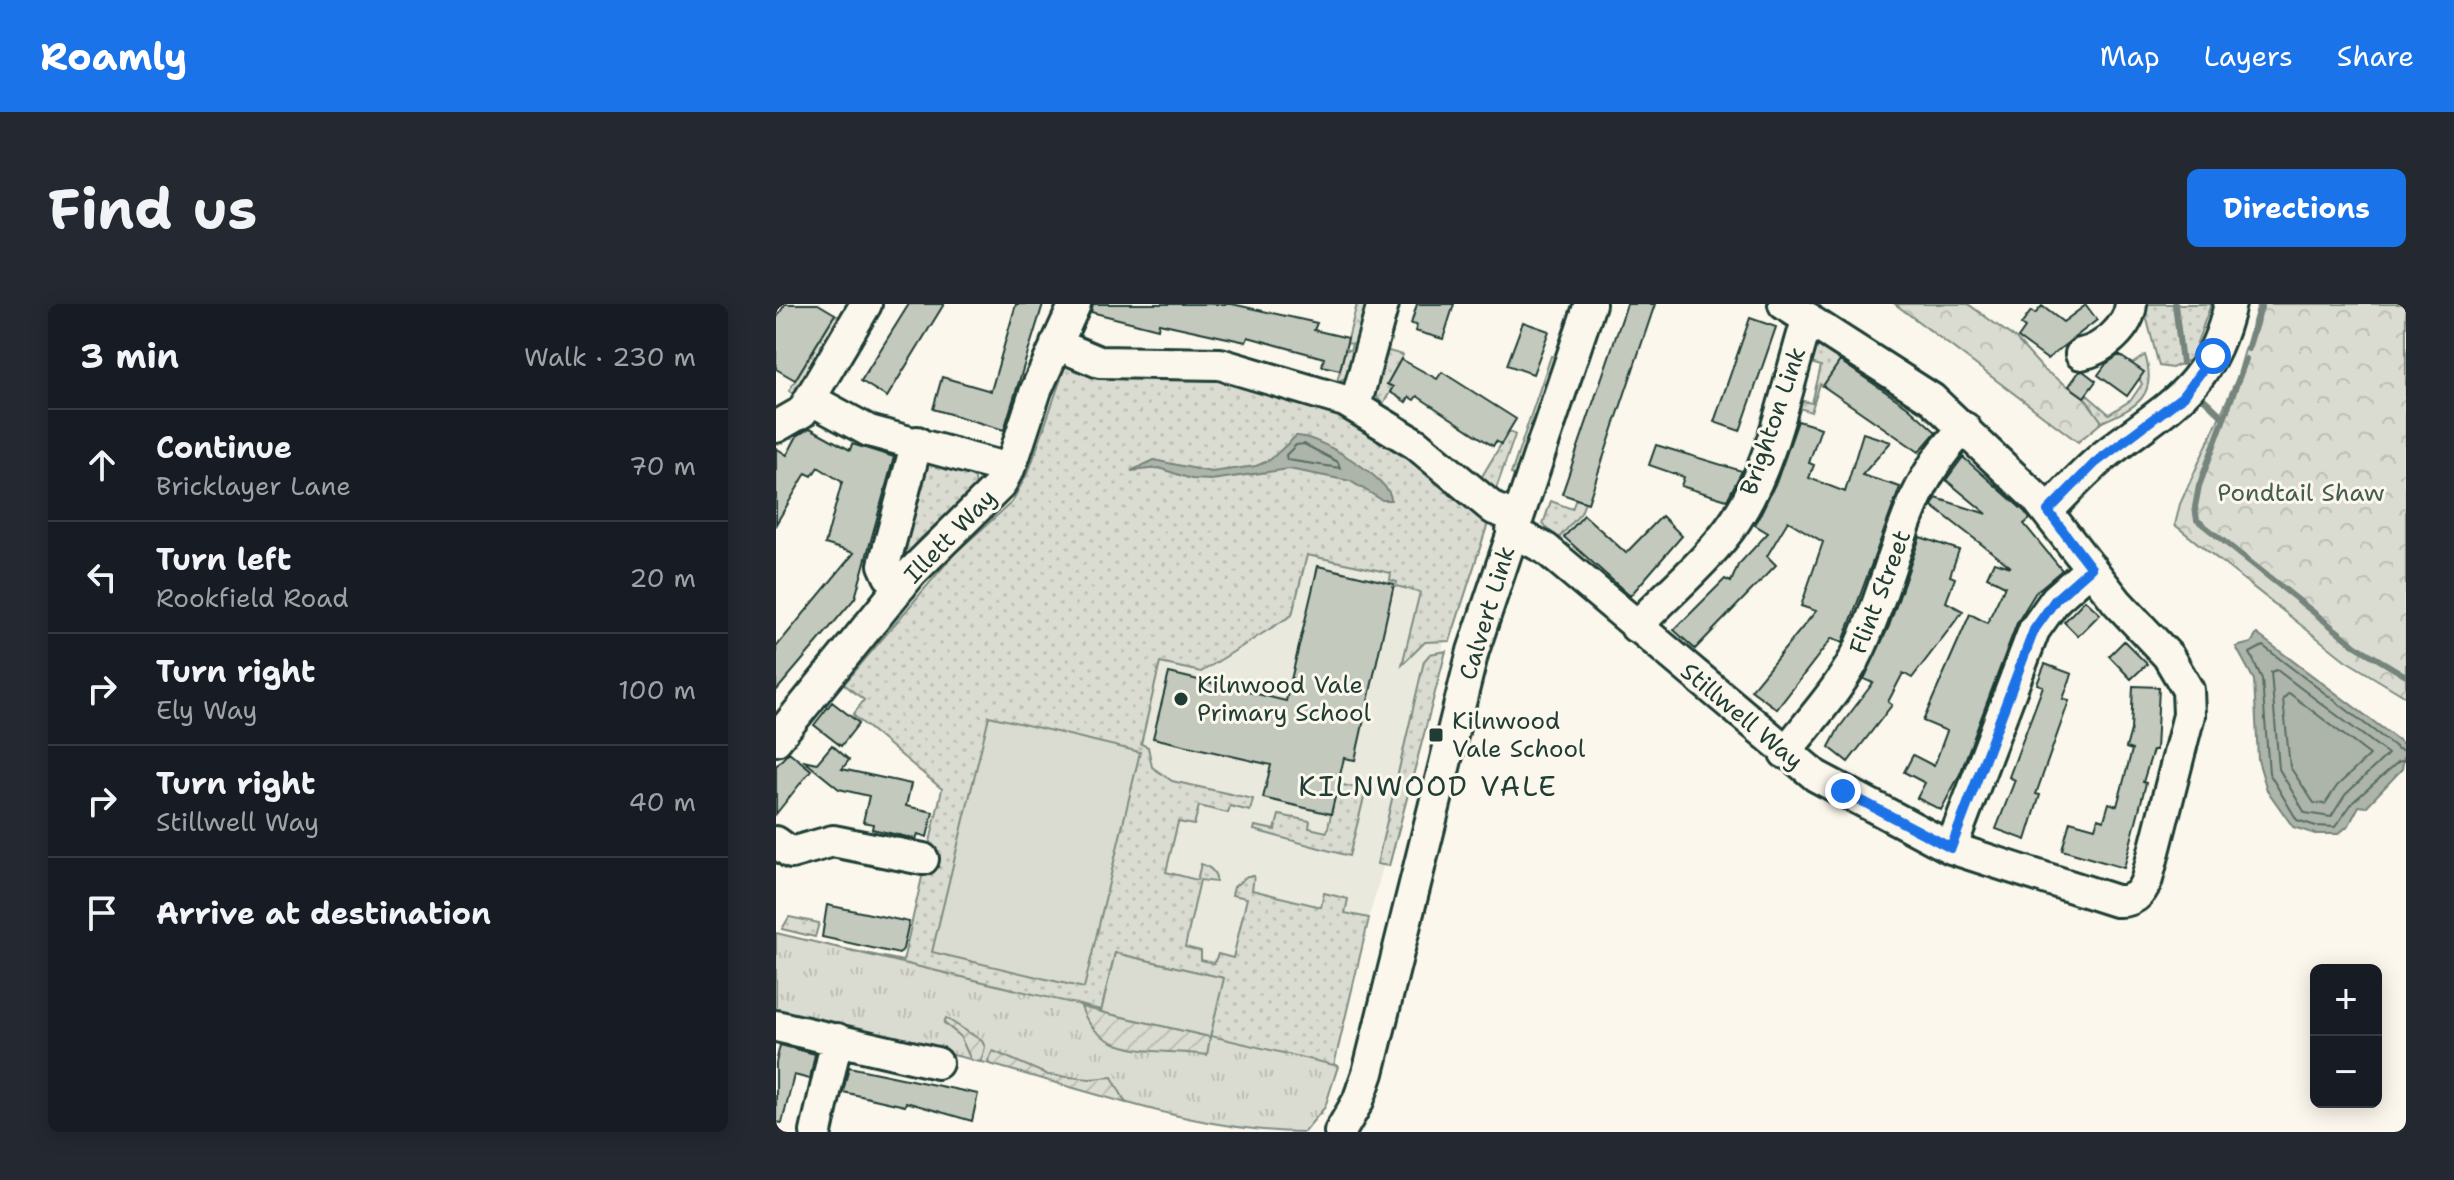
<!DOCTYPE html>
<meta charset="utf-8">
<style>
body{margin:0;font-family:"Shantell Sans",sans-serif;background:#242831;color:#f1f3f6}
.controls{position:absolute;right:24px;bottom:24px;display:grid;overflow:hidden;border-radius:12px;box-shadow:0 4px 20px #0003}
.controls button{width:72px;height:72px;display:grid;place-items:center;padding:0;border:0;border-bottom:2px solid #363941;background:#171b24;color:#f1f3f6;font:40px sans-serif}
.stop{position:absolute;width:24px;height:24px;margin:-18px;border:6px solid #1a73e8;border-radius:50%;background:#fff}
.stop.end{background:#1a73e8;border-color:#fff;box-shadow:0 2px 8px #0008}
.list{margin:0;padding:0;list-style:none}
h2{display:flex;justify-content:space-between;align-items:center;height:104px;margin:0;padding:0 32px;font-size:34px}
h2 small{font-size:26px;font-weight:400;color:#9ea1a6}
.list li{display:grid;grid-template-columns:52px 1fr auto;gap:24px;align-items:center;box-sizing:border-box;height:112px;padding:0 32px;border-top:2px solid #363941}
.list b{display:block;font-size:30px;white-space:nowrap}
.list p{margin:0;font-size:26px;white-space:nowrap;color:#9ea1a6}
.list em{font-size:26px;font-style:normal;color:#9ea1a6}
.icon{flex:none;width:44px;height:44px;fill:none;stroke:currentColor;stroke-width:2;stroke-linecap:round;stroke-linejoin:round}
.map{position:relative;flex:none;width:1630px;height:828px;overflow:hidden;border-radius:12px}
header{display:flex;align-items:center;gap:48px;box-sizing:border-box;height:112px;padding:0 40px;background:#1a73e8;color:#fff}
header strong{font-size:38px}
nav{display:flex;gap:44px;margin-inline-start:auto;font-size:28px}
.intro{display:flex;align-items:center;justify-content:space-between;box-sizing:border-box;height:192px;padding:0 48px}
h1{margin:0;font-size:56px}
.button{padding:20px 36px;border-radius:12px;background:#1a73e8;color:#fff;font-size:28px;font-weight:700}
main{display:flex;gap:48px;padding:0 48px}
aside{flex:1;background:#171b24;border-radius:12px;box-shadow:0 4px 20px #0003}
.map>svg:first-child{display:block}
.built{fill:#eae9de}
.grass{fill:url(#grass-dots);stroke:#7d8c82;stroke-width:2}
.forest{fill:url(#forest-crowns);stroke:#7d8c82;stroke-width:2}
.park{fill:url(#park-tufts);stroke:#7d8c82;stroke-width:2}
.garden{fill:url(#garden-furrows);stroke:#7d8c82;stroke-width:2}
.pitch{fill:#dbdcd1;stroke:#7d8c82;stroke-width:2}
.water{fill:#adb4aa;stroke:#74847b;stroke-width:2}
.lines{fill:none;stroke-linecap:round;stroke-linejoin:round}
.shore{stroke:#586d63;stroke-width:2}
.stream{stroke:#74847b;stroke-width:6}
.building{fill:#c4c9be;stroke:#1f3d34;stroke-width:2}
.minor-casing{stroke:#1f3d34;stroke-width:36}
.minor{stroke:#fbf7ec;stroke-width:30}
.route{stroke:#1a73e8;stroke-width:10}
.poi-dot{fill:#1f3d34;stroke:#fbf7ec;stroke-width:3}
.labels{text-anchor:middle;stroke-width:6;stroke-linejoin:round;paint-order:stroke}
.street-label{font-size:24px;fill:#1f3d34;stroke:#fbf7ec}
.park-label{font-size:24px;fill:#455d53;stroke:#fbf7ec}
.poi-label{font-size:24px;fill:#1f3d34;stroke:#fbf7ec;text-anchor:start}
.quarter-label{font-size:28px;letter-spacing:2px;fill:#1f3d34;stroke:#fbf7ec}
</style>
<header>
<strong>Roamly</strong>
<nav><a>Map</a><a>Layers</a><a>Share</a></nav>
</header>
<div class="intro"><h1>Find us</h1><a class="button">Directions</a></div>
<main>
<aside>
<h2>3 min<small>Walk · 230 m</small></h2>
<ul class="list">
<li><svg class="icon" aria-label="ahead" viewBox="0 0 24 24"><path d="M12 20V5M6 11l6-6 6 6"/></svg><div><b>Continue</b><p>Bricklayer Lane</p></div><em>70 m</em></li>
<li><svg class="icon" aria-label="left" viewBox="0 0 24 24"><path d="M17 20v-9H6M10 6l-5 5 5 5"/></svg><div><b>Turn left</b><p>Rookfield Road</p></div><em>20 m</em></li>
<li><svg class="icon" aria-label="right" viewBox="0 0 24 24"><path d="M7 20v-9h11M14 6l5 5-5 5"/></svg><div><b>Turn right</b><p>Ely Way</p></div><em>100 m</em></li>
<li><svg class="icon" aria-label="right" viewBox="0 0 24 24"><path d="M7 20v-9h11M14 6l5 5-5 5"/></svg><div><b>Turn right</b><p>Stillwell Way</p></div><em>40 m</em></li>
<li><svg class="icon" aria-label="arrive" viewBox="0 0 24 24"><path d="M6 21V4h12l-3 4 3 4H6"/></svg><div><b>Arrive at destination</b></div></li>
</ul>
</aside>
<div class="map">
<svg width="1630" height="828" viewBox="0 0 1630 828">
<defs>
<pattern id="grass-dots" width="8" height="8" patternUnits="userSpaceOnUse" patternTransform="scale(2)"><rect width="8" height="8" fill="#dbdcd1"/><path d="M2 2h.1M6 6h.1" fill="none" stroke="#bcbeb4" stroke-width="1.8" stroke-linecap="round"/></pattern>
<pattern id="forest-crowns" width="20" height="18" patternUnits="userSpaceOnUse" patternTransform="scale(2)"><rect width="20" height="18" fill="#dbdcd1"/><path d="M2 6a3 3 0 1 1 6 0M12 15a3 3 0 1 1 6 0" fill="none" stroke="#bcbeb4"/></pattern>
<pattern id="park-tufts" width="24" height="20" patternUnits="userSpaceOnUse" patternTransform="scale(2)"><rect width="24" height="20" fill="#dbdcd1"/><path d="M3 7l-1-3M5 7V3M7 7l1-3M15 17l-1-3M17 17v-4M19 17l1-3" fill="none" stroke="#bcbeb4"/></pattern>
<pattern id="garden-furrows" width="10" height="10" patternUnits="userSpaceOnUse" patternTransform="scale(2)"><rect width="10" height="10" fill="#dbdcd1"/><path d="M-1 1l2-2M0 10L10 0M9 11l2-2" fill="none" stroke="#bcbeb4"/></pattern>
</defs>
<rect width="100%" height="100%" fill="#fbf7ec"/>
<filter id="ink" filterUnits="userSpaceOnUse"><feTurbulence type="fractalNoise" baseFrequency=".0125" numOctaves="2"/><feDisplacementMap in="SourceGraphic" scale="16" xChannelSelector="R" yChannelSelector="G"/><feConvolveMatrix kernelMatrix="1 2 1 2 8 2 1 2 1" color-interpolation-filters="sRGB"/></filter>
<g filter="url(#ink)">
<path class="built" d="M477,78L673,321L593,614L492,594L456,738L127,658L166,485L115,443L307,227Z"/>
<path class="grass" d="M581,0H593L573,72L561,78L569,46H574L576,40L571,39Z
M1367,0H1435L1415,55L1396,64L1383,62Z
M59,10L66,15L21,92L13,87Z
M1046,40L1067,54L1047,82L1044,80L1035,108L1015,101L1017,95L1036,99L1045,62L1032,58L1038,44Z
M609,46L627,51L611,80L617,83L607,100L597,89Z
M1369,51C1382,92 1361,103 1326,118L1308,93L1310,90L1333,110L1355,96L1366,80L1356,60Z
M775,52L785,55L745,173L735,170Z
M290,60L429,66L592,118L712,219L674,337L649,338L626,361L644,288L620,282L621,278L614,276L615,269L531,251L516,311L425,368L384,359L365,440L372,443L376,463L396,477L477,495L474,507L454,502L452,509L423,502L418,521L402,518L390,568L421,576L425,560C434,563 441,568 440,578L424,576L409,643L425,647V656L438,659L442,650L457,654L471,594L456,591L458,583L471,572H478L476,586L545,603L548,589L572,595L569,609L593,614L558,761L562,762L545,809L444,735L434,733L447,674L339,649L325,708L306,703L308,710L45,640L127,657L166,485L77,411L88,396L68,380L178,250L236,198L254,164Z
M733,127L739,131L720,185L705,174Z
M143,158L183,166L199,175L200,185L144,235L122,261Z
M800,195L809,198L805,209L782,235L767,220L775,197L796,205Z
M670,347L613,562L601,560L648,357L654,350Z
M562,480L590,486L573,552L478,526L479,522L499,526L503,511L534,517L533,524L551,528Z
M13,613L43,619L39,633L6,625Z"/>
<path class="forest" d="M1119,0H1192L1240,35L1268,66L1308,93L1326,118L1302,138Z
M1482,0H1630V393L1569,356L1399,221L1404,200L1461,74Z"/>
<path class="park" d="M0,629L562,762L549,803L528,828C421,828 316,786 214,760C143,742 71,727 0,710Z"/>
<path class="garden" d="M305,703L434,733L431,751C385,744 324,757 305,703Z
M170,714L206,737L209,743L205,758L195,756L184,732L168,719Z
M217,747L272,771L314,775L336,773L350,799L214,760L212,757Z"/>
<path class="pitch" d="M213,412L364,448L308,684L156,648Z
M339,649L448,674L434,733L325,708Z"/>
<path class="water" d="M520,132C540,130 617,176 615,196H606L574,177L513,165L435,176L415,175L383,164L355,167L378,156L435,168L480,162L494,156Z
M1481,330L1630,442L1626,465L1590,503L1583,502L1573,521L1562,530H1539L1517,523L1491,486L1482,456L1478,376L1460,343L1475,339Z"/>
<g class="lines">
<path class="shore" d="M528,140L562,158L564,164L511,156L510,151L520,141Z
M1501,366L1612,450L1569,491L1555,513L1529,509L1503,465L1495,368Z
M1513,389L1594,451L1561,482L1549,500L1538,499L1514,463L1507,395Z
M1630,447L1622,445L1487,342L1474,349L1486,375L1493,469L1521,516L1540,522L1559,523L1577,498L1622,458L1630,456"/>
<path class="stream" d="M1399,0L1406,59
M1472,45L1486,0
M1470,55L1423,182L1419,203L1421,216L1580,342L1630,372
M1428,95L1448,114"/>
</g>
<path class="building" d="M9,0H42L59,10L19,76L0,65V15Z
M133,0H168L111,93L85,77Z
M240,0H267L228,126L157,105L166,73L215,87Z
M317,0H456L541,19L538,26L572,34L564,66L546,62L548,54L472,33L470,38L383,19L382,25L315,8Z
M641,0H678L667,35L639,27L641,21L635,20Z
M851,0H879L812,199L786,190Z
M1310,1L1321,16L1271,55L1242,34L1249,24L1245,21L1255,7L1259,10L1266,2L1287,18Z
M974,14L1000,23L964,127L938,118Z
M747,18L773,27L757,70L731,61Z
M1343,51L1368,68L1351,92L1322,71L1330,60Z
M625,55L661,75L666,68L740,115L725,140L720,137L717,142L641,92L638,96L633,93L630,98L614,88L617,83L611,80Z
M1064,57L1132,103L1160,128L1143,148L1047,82Z
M1307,67L1320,77L1308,93L1293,82L1303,68Z
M1022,117L1045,124L1033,159L1038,161L1033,174L1069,188L1087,129L1115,138L1086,171L1124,183L1067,338L1056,334L1001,405L975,386L1040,307L1025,302L1047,238L1012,217L991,252L1000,261L919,345L898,326L949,275L955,278L962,261L992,229L979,221L1001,176Z
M34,124L74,146L76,140L118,153L79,294L0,387V343L78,249L49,240L66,178L42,163L36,172L30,169L0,220V144L11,151L21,132Z
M880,141L966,167L951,196L905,182L908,173L873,161Z
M1187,153L1248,207L1254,215L1248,220L1286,266L1260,288L1241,319L1184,470L1165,506L1141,494L1149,479L1128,468L1137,451L1158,462L1171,427L1147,417L1194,310L1211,319L1229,282L1211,273L1218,258L1235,263L1156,202L1160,194L1211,210L1170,176Z
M808,211L850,249L886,212L906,232L854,292L788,233Z
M1144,233L1183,246L1174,272L1179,274L1170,298L1187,307L1136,374L1127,369L1112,398L1116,401L1072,458L1053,443L1063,424L1097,379L1088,375L1113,322Z
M542,262L618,280L579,456L568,454L555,510L487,494L495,461L377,434L393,369L510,397Z
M1309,296L1324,310L1302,332L1288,318Z
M1348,337L1371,360L1355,375L1333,352Z
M1269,360L1296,370L1287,395L1293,397L1260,490L1264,491L1250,536L1220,525L1239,476L1233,473L1267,382L1261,380Z
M1357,382L1383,383L1380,446H1377L1367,478L1370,479L1348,564L1286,546L1294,517L1319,524L1322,514L1328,516L1333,499L1341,502L1356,446L1350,444L1355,426Z
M56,398L83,419L65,442L38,421Z
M56,441L73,456L66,465L135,480L130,502L157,508L151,533L142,530L140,535L96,525L97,520L87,518L93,492L63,485L27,456L41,459Z
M13,448L35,466L0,510V462Z
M51,601L133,618L127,645L123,650L46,633Z
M4,741L39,750L34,775L18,771L6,819L0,818V759Z
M73,763L202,790L196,817L130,798L129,802L67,788Z"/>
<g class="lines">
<g class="minor-casing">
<path id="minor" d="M280,40L323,58L444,60L569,97L640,140L718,205L741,213
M1305,50C1327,46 1353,23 1355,0
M34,95L93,127L233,165
M579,102L607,0
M0,123L26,108L90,0
M1272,207C1290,188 1308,168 1329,151C1393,100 1434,87 1454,0
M736,227L770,245L1040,472L1175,544L1340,597C1357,598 1365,591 1371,575L1413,411L1412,386L1392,352L1341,298L1261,195L1156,95L1008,0
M125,282L113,272L108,261L141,138
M860,323C892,289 934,255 960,216C998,158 1011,80 1032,14
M0,436L136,268L224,181L237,156L260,86L299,0
M1009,449C1035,415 1066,383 1084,344C1119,269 1127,181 1189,124
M0,538L15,549L57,537L147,555
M1175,544L1258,326L1280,295L1315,264
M0,722L161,759
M40,828L61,735
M564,828L582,797L592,769L697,347L814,0"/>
</g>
<use href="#minor" class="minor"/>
</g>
</g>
<g class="lines" filter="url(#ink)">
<path class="route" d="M1067,487L1175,544L1258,326L1280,295L1315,264L1272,207L1319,159L1406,93L1437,52"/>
</g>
<g class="poi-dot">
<circle cx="405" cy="395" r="8"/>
<rect x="652" y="423" width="16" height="16" rx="4"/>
</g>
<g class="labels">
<g class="street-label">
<text transform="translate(997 117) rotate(-71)" y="8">Brighton Link</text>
<text transform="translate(174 232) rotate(-46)" y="8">Illett Way</text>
<text transform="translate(1104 288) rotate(-69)" y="8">Flint Street</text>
<text transform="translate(711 309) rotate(-73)" y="8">Calvert Link</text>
<text transform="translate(966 412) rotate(40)" y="8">Stillwell Way</text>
</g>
<g class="park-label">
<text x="1525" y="197">Pondtail Shaw</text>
</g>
<g class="poi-label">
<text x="421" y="389">Kilnwood Vale<tspan x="421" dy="28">Primary School</tspan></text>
<text x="676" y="425">Kilnwood<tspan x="676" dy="28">Vale School</tspan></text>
</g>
<g class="quarter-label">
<text x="652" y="492">KILNWOOD VALE</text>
</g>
</g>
</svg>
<div class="controls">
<button>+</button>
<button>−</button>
</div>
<div class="stop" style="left:1437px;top:52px"></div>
<div class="stop end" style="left:1067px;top:487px"></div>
</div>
</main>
